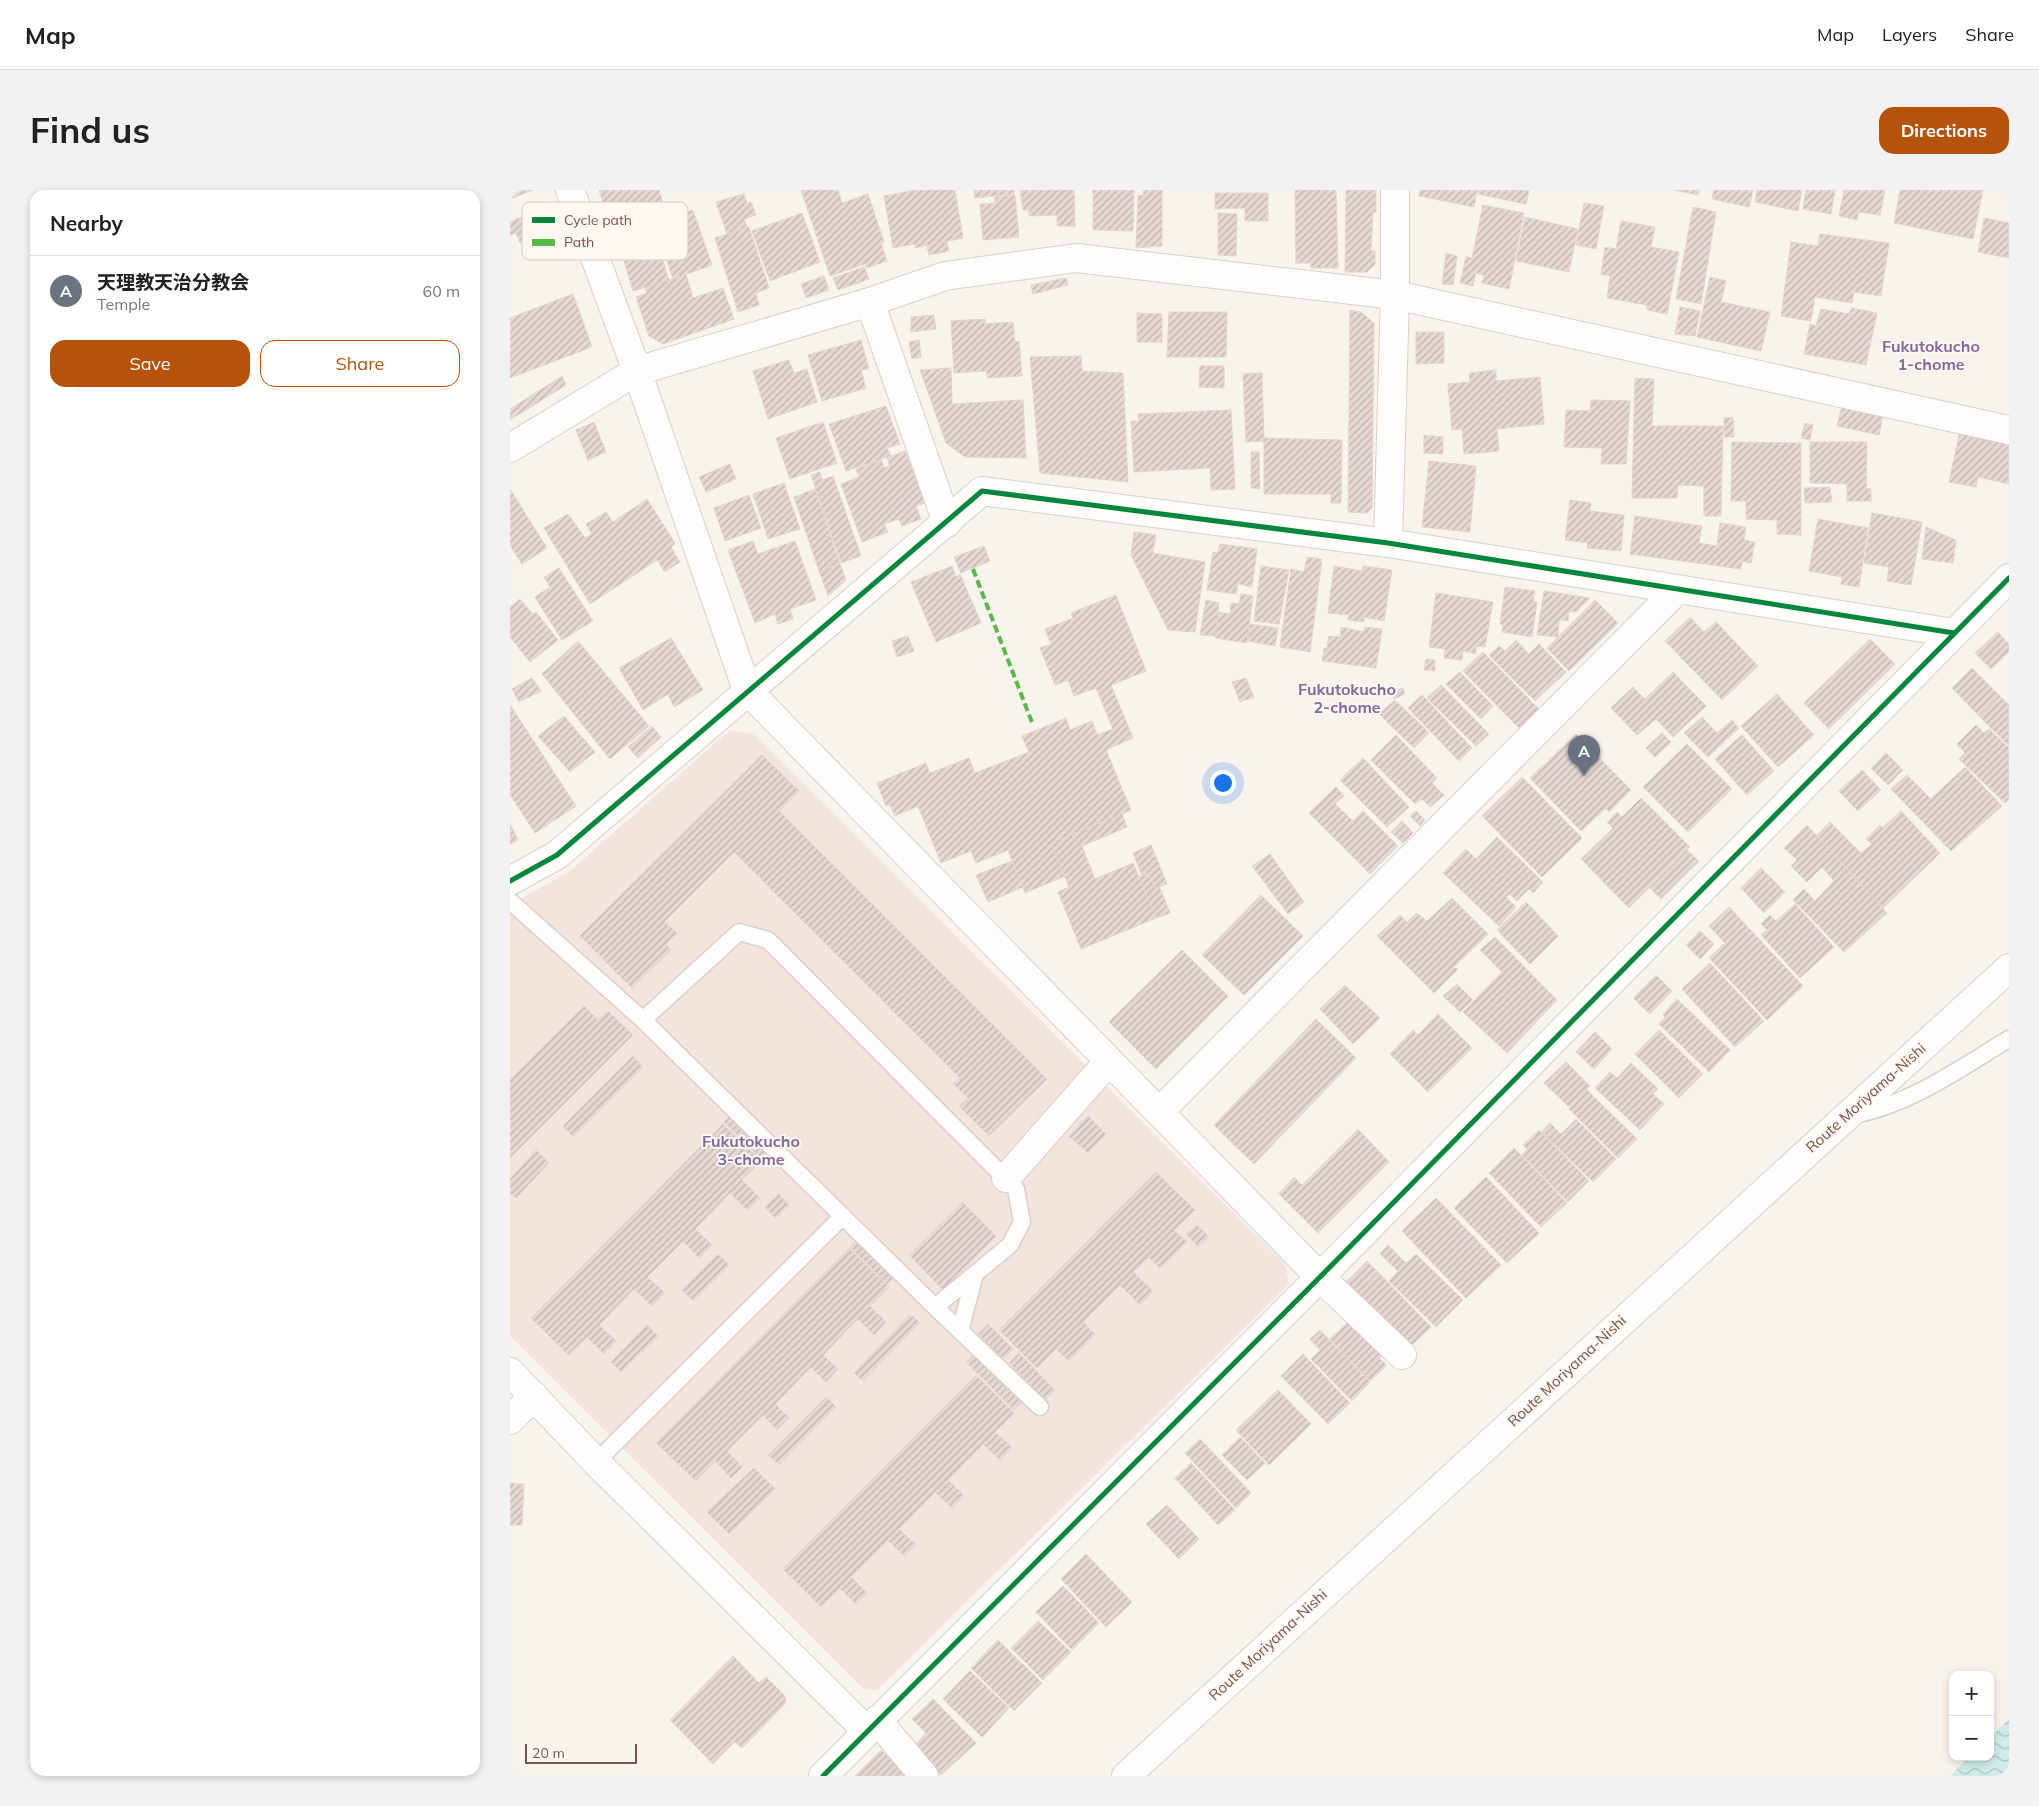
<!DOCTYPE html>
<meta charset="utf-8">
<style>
body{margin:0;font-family:Mulish,"Noto Sans JP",sans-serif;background:#f2f2f2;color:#222}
.controls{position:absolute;right:15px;bottom:15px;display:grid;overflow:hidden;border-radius:10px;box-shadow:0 2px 8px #0003}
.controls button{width:45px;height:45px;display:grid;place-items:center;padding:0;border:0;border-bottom:1px solid #e0e0e0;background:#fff;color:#222;font:25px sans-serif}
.scale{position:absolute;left:15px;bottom:12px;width:112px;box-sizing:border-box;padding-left:5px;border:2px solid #7a534b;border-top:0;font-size:14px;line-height:18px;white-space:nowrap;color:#7a534b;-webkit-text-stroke:4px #fff7f1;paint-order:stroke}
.you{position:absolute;left:712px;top:592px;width:18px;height:18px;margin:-12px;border:4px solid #fff;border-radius:50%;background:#1a73e8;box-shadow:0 0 0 8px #1a73e833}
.badge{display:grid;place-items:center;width:32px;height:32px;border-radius:50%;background:#b45309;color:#fff;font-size:16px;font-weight:700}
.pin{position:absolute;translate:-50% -41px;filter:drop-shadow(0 1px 2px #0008)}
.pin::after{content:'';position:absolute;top:26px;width:18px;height:15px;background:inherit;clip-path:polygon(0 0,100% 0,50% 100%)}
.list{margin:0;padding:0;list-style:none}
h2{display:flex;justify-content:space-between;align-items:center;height:65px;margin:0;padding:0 20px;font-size:21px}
h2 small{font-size:16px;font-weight:400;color:#767676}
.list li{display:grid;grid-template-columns:32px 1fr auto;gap:15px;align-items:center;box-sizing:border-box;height:70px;padding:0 20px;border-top:1px solid #e0e0e0}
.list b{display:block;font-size:19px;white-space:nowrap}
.list p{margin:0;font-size:16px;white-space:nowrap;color:#767676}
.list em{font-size:16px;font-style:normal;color:#767676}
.actions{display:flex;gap:10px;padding:15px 20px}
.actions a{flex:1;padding:11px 0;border:1px solid #b45309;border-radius:15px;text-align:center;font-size:18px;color:#b45309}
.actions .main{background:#b45309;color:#fff}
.map{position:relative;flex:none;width:1499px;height:1586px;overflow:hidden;border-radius:15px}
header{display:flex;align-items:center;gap:30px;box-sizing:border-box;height:70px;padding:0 25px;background:#fff;border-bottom:1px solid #e0e0e0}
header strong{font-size:24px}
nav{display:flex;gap:28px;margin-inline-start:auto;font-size:18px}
.intro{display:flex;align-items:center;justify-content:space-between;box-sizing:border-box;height:120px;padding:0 30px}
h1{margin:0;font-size:35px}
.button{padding:12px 22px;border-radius:15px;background:#b45309;color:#fff;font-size:18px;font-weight:700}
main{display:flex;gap:30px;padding:0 30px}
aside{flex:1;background:#fff;border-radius:15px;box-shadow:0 2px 8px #0003}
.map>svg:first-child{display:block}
.residential{fill:#f3e5de}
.water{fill:url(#water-waves)}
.building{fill:url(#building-hatch);stroke:#e3d5d0}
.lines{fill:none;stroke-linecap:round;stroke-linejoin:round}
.lane-casing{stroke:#d9cfca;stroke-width:19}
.street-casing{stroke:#d9cfca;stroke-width:30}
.secondary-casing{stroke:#dad0cc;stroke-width:30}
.lane{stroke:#fefdfc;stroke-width:16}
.street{stroke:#fefdfc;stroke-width:28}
.secondary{stroke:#fefdfc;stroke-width:28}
.quiet{stroke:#58b947;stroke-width:4;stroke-dasharray:8 4;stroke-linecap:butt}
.cycleway-casing{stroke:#fff7f1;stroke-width:8}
.cycleway{stroke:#00873e;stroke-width:5}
.labels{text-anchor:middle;stroke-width:4;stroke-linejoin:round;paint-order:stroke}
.street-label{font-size:15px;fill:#7a534b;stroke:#fff7f1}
.neighbourhood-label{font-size:16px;font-weight:bold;fill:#81689d;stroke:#fff7f1}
.key{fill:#fff7f1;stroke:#d7c6bf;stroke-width:1}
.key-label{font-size:14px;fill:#7a534b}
</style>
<header>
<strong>Map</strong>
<nav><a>Map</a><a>Layers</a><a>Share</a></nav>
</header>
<div class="intro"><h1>Find us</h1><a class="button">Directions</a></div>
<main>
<aside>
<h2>Nearby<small></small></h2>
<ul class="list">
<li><span class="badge" style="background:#6b7280">A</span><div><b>天理教天治分教会</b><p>Temple</p></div><em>60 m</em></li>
</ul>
<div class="actions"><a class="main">Save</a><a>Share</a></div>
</aside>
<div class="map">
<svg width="1499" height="1586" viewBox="0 0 1499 1586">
<defs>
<pattern id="water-waves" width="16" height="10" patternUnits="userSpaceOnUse" patternTransform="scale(1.25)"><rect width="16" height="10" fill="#cfece9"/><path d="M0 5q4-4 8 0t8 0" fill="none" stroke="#adc2bf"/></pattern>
<pattern id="building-hatch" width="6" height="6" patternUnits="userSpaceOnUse" patternTransform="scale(1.25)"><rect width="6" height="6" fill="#e6d9d5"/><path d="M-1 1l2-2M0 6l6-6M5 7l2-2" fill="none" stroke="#bfb3af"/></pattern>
</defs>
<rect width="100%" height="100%" fill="#f9f3ee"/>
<path class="residential" d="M220,540L243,544L775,1074L779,1094L367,1500L354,1499L0,1146V715L60,681Z"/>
<path class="water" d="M1499,1529V1586H1440L1459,1567H1480V1547Z"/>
<path class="building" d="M0,0H23L0,9Z
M89,0H149L156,23L101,39Z
M291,0H328L332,13L358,4L374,52L371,53L377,71L356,78L355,74L320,86Z
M405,0H445L453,48L405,58V54L383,58L374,6Z
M464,0H504V4L465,8Z
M510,0H564L565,36H547V25L519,26V20H513Z
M583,0H624L623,41L583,40Z
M633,0H652V56L626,58L628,5H634Z
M785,0H826L828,78H801V73H786Z
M836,0H866V22H863L861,61H865V74L857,82H835Z
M910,0H967L964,17L909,6Z
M968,0H1019L1016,14L968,4Z
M1164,0H1189L1188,5Z
M1204,0H1243L1239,17L1202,9Z
M1247,0H1292L1288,21L1245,12Z
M1296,0H1325L1321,24L1293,19Z
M1334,0H1375L1370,25L1349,22L1347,30L1329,26Z
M1390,0H1473L1463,49L1384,33Z
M705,3H758V31H735V18L705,19Z
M234,4L237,14L241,12L246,25L234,29L237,37L217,44L206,12Z
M505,5L509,47L473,50L470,14L485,13V7Z
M1074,13L1094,16L1086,59L1066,55Z
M973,15L1014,23L999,99L972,93L974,85L966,83L963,96L950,93L956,67L962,68Z
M1183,17L1206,22L1191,114L1166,109Z
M183,20L202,75L163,89L148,45L165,39L161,28Z
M24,22L33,45L10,53L6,43L0,45V32Z
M292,23L310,72L260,91L242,41Z
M708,23L727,24L726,66L708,65Z
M1015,27L1068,39L1059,82L1006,71Z
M1474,28L1499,33V68L1468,62Z
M1111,31L1145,37L1141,57L1169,62L1157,124L1137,120V115L1097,108L1100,86L1091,84L1095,57L1106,59Z
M239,37L259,98L246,103L249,115L228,122L205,48Z
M143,40L159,90L123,101L108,51Z
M1310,44L1379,53L1371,106L1344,102L1342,113L1305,107L1301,131L1271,126L1281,52L1308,56Z
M437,52L439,61L419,65L417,55Z
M936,63L947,66L943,95L932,94Z
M354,77L359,89L328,100L323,88Z
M176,84L183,108L213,98L224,129L153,154L139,146L126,107L137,103L135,98Z
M314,86L319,100L296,108L291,94Z
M1200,87L1216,91L1211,112L1260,122L1251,161L1187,147Z
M556,88L558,95L523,104L521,95Z
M63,104L82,157L0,188V128Z
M1170,117L1190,121L1185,146L1165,144Z
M1342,118L1367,123L1356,175L1294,164L1300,134L1306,136L1311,119L1339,124Z
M840,120L851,122L864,133L862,318L857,323L838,322Z
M659,122H717L716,167H657Z
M627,123L652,124V152H627Z
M424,125L426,139L401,142V127Z
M475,129V134L503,132L505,152L509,151L512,186L477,188V181L444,183L441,131Z
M906,142H934V173L906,174Z
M351,150L359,179L351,180L356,198L312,211L298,165Z
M409,150L411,167L402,169L399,152Z
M571,166L572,181L613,183L618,292L530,283L520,167Z
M279,170L284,183L297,179L307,212L258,229L243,181Z
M690,176H714V198L689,197Z
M441,178L442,214L513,210L516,268L455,267L436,253L410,180Z
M986,180V191L1030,187L1034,234L987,239L989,261L954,264L952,239L942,240L938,194L960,192L959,183Z
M752,183L754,251L736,252L733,184Z
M52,186L56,195L0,230V219Z
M1125,188L1144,189L1142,236H1213L1211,326H1194V296L1168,295L1167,308H1122Z
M1081,210L1120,211L1116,274H1091L1092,258L1054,257L1056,220L1080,221Z
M1333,212L1374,221L1369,245L1327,236Z
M376,216L390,254L377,258L381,266L336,281L319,234Z
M721,220L725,299L701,300L700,278L624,282L621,231H629L628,224Z
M1214,227L1223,228L1224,247H1214Z
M84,232L96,262L78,270L66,240Z
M313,232L327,273L280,289L266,248Z
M1295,233L1303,235L1300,250L1291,248Z
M1451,236L1499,246V294L1468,287L1466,297L1439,292Z
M914,245L933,247V264L914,263Z
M754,248L832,250L831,313H821V304H754Z
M1222,252L1291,253V345L1267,344V330L1236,329V311H1221Z
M1300,252H1357L1356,299H1361V311H1337V294L1300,293Z
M395,261L415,313L406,316L411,329L392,336L389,329L374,334L378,342L352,352L331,294L349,287L346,279L371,270L374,278L380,276L377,268Z
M741,262H749L750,299L741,298Z
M919,271L966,276L960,342L912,337Z
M220,274L226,289L196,302L189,287Z
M310,282L312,290L323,286L351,366L331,373L301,285Z
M274,293L290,339L258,349L243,304Z
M1320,297L1322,312L1295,313L1294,298Z
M0,299L37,358L12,374L0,355Z
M305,299L330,374L309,381L284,307Z
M239,305L251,338L215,351L204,318Z
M137,309L165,353L161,357L170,372L155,382L147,370L80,414L34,338L58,324L75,348L82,344L76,334L96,322L103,332Z
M1060,310L1081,313L1080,321L1114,325L1111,361L1077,358L1078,353L1055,350Z
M1362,323L1412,332L1401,395L1377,391L1379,377L1354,373Z
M1125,326L1192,336L1189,353L1207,356L1210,333L1236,337L1234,350L1245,352L1241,373L1232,371L1231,379L1120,364Z
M1308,329L1358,338L1349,397L1331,394L1332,387L1299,381Z
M1416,337L1446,350L1443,373L1412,369Z
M624,342L646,345L643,363L695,372L685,442L658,440L621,365Z
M243,351L248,364L285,351L306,410L280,419L283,429L268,434L265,424L245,433L218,360Z
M710,354L747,359L742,397L728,394L726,404L697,400L703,362L708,363Z
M474,356L480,371L451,383L444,367Z
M797,367L812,369L800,462L770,457L781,379L794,382Z
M330,374L336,390L318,406L309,381Z
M442,376L446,387L450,384L471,433L426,452L401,392Z
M751,376L779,380L769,434L744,431Z
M824,376L852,381L853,376L882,380L874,431L854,427V432L838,430L839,425L818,423Z
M49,378L83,431L52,450L25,407L40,397L34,387Z
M995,397L1025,401L1023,411L1027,412L1022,447L992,442L993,435L990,434Z
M1034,401L1080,408L1066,422L1059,421L1058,431L1049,430L1048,447L1027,445Z
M926,403L983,412L975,457L966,456V464L953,461L952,470L934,468L935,459L919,457Z
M731,404L743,406L737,453L705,448L709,422L720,424L721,413L729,414Z
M606,405L636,481L601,495L623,548L596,560L621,620L541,653L555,686L515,703L498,660L466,673L461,661L431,673L408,616L385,626L380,615L376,616L367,593L416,573L420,583L459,568L465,583L519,562L512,546L556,528L560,540L582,531L587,545L603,539L586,498L564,506L558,490L545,495L530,458L541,454L535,439L563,428L561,423Z
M10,409L23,424L26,422L48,450L20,472L0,447V417Z
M696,410L709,413L705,446L690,445Z
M1085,410L1108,433L1059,481L1037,458Z
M1180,427L1194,442L1206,432L1248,476L1212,510L1155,451Z
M740,434L768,438L765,456L738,451Z
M831,437L854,442L855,437L872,439L866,478L812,471L814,458H817L819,446L830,447Z
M1488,442L1499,454V462L1481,479L1465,463Z
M398,446L404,461L387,467L382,451Z
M161,448L193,500L164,517L158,504L133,520L109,478Z
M1360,449L1385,474L1319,539L1294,513Z
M1006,450L1019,464L1029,454L1056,482L1025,511L979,465L989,456L995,461Z
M68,451L139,536L100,569L32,484Z
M973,462L1029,519L1010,539L953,481Z
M916,469L925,470V481L914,480Z
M1462,478L1489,505L1469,526L1442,498Z
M950,482L983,516L971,529L936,494Z
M1163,482L1196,516L1163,547L1146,529L1127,545L1101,518L1123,497L1135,509Z
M22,488L31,501L9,512L2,499Z
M736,488L744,507L730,512L722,492Z
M931,495L979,544L966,556L917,508Z
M893,498L895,504L884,509L881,503Z
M1267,504L1304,545L1268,577L1231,536Z
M912,505L962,558L949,571L898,518Z
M1489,505L1499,515V556L1469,526Z
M885,510L919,543L904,558L869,524Z
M0,515L66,616L25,643L0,605Z
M54,526L85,562L60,582L28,546Z
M1192,527L1207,543L1222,530L1229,538L1198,567L1174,543Z
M1466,535L1474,543L1479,539L1499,558V609L1495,613L1449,569L1455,563L1447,554Z
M142,536L151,547L128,568L118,557Z
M1152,543L1161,552L1145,567L1136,558Z
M1066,544L1121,600L1099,622L1096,618L1071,641L1020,588Z
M886,545L927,588L922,593L934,605L920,617L912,609L905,614L861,570Z
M1232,545L1264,581L1237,605L1205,569Z
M1177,554L1222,599L1178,642L1133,597Z
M1376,563L1393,580L1378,595L1361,578Z
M252,565L289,601L269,621L537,889L479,946L449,916L458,908L443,894L450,888L224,662L154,732L167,743L156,754L161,760L122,798L70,746Z
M853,568L899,617L877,637L830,590Z
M1455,577L1492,616L1441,661L1381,599L1397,585L1421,609Z
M1352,580L1371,600L1348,621L1329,601Z
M1012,587L1072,648L1032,687L972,626Z
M826,597L834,606L825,614L843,631L853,621L888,656L860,684L799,623Z
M1131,608L1180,657L1119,718L1071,669L1103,638L1097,632L1107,622L1112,627Z
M906,621L915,630L910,636L900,626Z
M1391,621L1430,663L1373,718L1307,645L1320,632L1351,663L1362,654L1356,649L1370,635L1372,638Z
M612,624L617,637L572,656L585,689L623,673L646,728L571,759L548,702L559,697L541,653Z
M892,631L903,643L893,653L881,642Z
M0,634L8,650L0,654Z
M1297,635L1377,723L1334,762L1283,710L1294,699L1305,711L1324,691L1312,677L1297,692L1281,676L1287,670L1274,658Z
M987,647L1033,692L1023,703L1019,699L1007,711L1000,704L996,707L1006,717L989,736L933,683L956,659L966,669Z
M641,655L657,694L645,698L639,683L632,686L623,663Z
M1177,660L1189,671L1151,709L1139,697Z
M760,664L794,712L778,724L742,676Z
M502,671L513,697L478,712L466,685Z
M1251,678L1275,702L1254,723L1231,698Z
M639,683L645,698L649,696L660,723L646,728L629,687Z
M751,705L793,746L734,805L692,765Z
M942,708L978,744L943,778L948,779L924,803L867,746L890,725L897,732L907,723L917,731Z
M1016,712L1048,746L1020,774L987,740Z
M1285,714L1324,757L1290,788L1251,745L1257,740L1251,734L1260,725L1266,731Z
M1219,717L1293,796L1257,830L1199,768L1215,753L1199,736Z
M1190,741L1204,754L1190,769L1176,755Z
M985,747L1047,810L997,863L953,822L992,782L970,760Z
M672,760L718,806L646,879L599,832Z
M1200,773L1254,831L1225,857L1172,799Z
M1146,785L1162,801L1140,824L1123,808Z
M947,794L963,810L950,822L933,806Z
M835,795L870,828L843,854L810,819Z
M1167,809L1220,860L1199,882L1149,834L1155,827L1153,824Z
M74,816L88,830L98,821L123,845L0,968V890Z
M928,824L962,858L918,902L880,864L903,840L908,845Z
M806,829L846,868L744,974L704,935Z
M1149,840L1193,884L1169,908L1125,864Z
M1085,842L1102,859L1084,879L1066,862Z
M123,866L133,877L63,947L53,936Z
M1056,872L1080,896L1059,917L1034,893Z
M1121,873L1148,899L1143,904L1154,914L1130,940L1085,898L1100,882L1107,888Z
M1077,900L1127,949L1108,968L1059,919Z
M224,922L260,959L251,969L214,932Z
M578,926L596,944L578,963L559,946Z
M1066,929L1106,969L1083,992L1032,942L1040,933L1051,944Z
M213,934L251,971L232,990L250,1008L237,1020L220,1003L185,1039L202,1055L189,1068L173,1051L137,1087L155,1103L142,1116L124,1099L89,1135L106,1151L94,1164L77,1147L58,1165L21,1128Z
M848,939L879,972L808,1043L769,1004L784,987L792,995Z
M1029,940L1079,991L1058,1012L1012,965L1017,959L1013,955Z
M1004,958L1057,1013L1031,1037L979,983Z
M26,960L39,973L6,1008L0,1003V989Z
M646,982L685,1020L664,1040L677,1052L650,1078L639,1067L623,1082L643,1101L630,1115L610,1095L573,1132L585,1144L559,1171L546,1159L527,1178L489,1140Z
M976,987L1029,1043L997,1073L944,1018Z
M269,1004L279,1015L265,1028L255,1017Z
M926,1008L991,1075L956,1108L892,1041Z
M452,1012L486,1046L433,1100L399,1065Z
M687,1035L699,1047L688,1057L676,1044Z
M350,1046L388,1083L377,1094L340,1057Z
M878,1055L896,1073L906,1064L953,1110L926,1137L879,1091L888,1081L870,1064Z
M339,1058L379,1097L360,1116L376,1132L364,1145L348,1129L313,1165L328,1179L316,1192L301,1177L265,1214L279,1228L267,1240L253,1225L217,1261L232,1277L221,1288L205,1271L186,1291L146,1253Z
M208,1064L219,1075L183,1111L172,1100Z
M857,1071L868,1082L846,1102L836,1092Z
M868,1082L921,1137L900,1157L846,1102Z
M400,1124L410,1133L353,1191L344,1183Z
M841,1129L874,1164L869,1168L877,1175L860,1191L820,1149Z
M478,1134L503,1159L493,1169L468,1144Z
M137,1135L148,1146L111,1182L101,1172Z
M810,1140L860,1192L842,1211L801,1169L810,1160L800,1149Z
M466,1162L514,1210L504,1220L456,1172Z
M509,1163L545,1200L535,1210L499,1173Z
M793,1164L840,1213L818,1234L771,1186Z
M466,1185L504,1223L485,1242L502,1258L490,1270L473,1254L438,1290L454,1306L442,1318L425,1302L389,1339L406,1355L394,1366L378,1350L341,1387L357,1403L346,1414L330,1398L311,1417L273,1379Z
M768,1200L801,1234L759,1275L726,1240Z
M316,1207L326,1217L269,1275L258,1265Z
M730,1247L755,1273L737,1290L712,1265Z
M690,1249L741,1303L726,1318L675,1263Z
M681,1273L725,1320L708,1335L665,1288Z
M244,1278L265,1299L219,1344L197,1322Z
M0,1293L14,1294L12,1335H0Z
M657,1315L689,1349L669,1369L636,1334Z
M576,1364L622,1412L596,1437L551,1389Z
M553,1396L589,1433L562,1460L526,1422Z
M528,1431L561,1462L533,1490L501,1458Z
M488,1450L532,1493L504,1521L461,1478Z
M223,1466L249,1493L256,1487L276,1507L275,1514L232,1558L225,1552L203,1574L160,1530Z
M460,1481L499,1518L472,1547L433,1509Z
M423,1509L466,1553L431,1585L404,1556L416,1543L402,1529Z
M371,1560L397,1586H345Z"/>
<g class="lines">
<g class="lane-casing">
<path id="lane" d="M0,711L133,830L425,1117L530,1217
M133,830L229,742L258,750L506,999L512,1032L500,1055L425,1117
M1343,925C1400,915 1450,878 1499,849
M450,1141L465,1084
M86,1272L333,1026"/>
</g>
<g class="street-casing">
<path id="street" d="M60,0L127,181L237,500L810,1087L892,1165
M360,112L437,333
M0,258L127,181L360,112L435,86L566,68L885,105L1499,240
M878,353L885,105V0
M0,691L47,665L472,301L878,353L1444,443
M649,922L1168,399
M496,988L599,871
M0,1182L86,1272L357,1541
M0,1230L24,1206
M367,1530L414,1586
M313,1586L810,1087L1499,388"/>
</g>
<g class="secondary-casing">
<path id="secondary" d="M616,1586L1499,778"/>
</g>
<use href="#lane" class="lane"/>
<use href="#street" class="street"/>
<use href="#secondary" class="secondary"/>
<path class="quiet" d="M463,379L523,535"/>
<g class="cycleway-casing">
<path id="cycleway" d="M0,691L47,665L472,301L878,353L1444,443
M313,1586L810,1087L1499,388"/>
</g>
<use href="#cycleway" class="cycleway"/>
</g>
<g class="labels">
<g class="street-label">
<text transform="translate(1356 908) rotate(-42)" y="5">Route Moriyama-Nishi</text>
<text transform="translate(1057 1181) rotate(-43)" y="5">Route Moriyama-Nishi</text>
<text transform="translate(758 1455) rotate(-43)" y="5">Route Moriyama-Nishi</text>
</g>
<g class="neighbourhood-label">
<text x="1421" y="162">Fukutokucho<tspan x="1421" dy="18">1-chome</tspan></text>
<text x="837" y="505">Fukutokucho<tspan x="837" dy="18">2-chome</tspan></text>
<text x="241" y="957">Fukutokucho<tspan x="241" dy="18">3-chome</tspan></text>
</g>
</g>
<rect x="12" y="12" width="166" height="58" rx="8" class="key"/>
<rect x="22" y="27" width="23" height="6" fill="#00873e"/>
<rect x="22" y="49" width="23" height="7" fill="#58b947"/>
<g class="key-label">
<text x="54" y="35">Cycle path</text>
<text x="54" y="57">Path</text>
</g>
</svg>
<div class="controls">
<button>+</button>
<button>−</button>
</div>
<div class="scale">20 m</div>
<div class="you"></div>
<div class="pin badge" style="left:1074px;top:586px;background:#6b7280">A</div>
</div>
</main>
